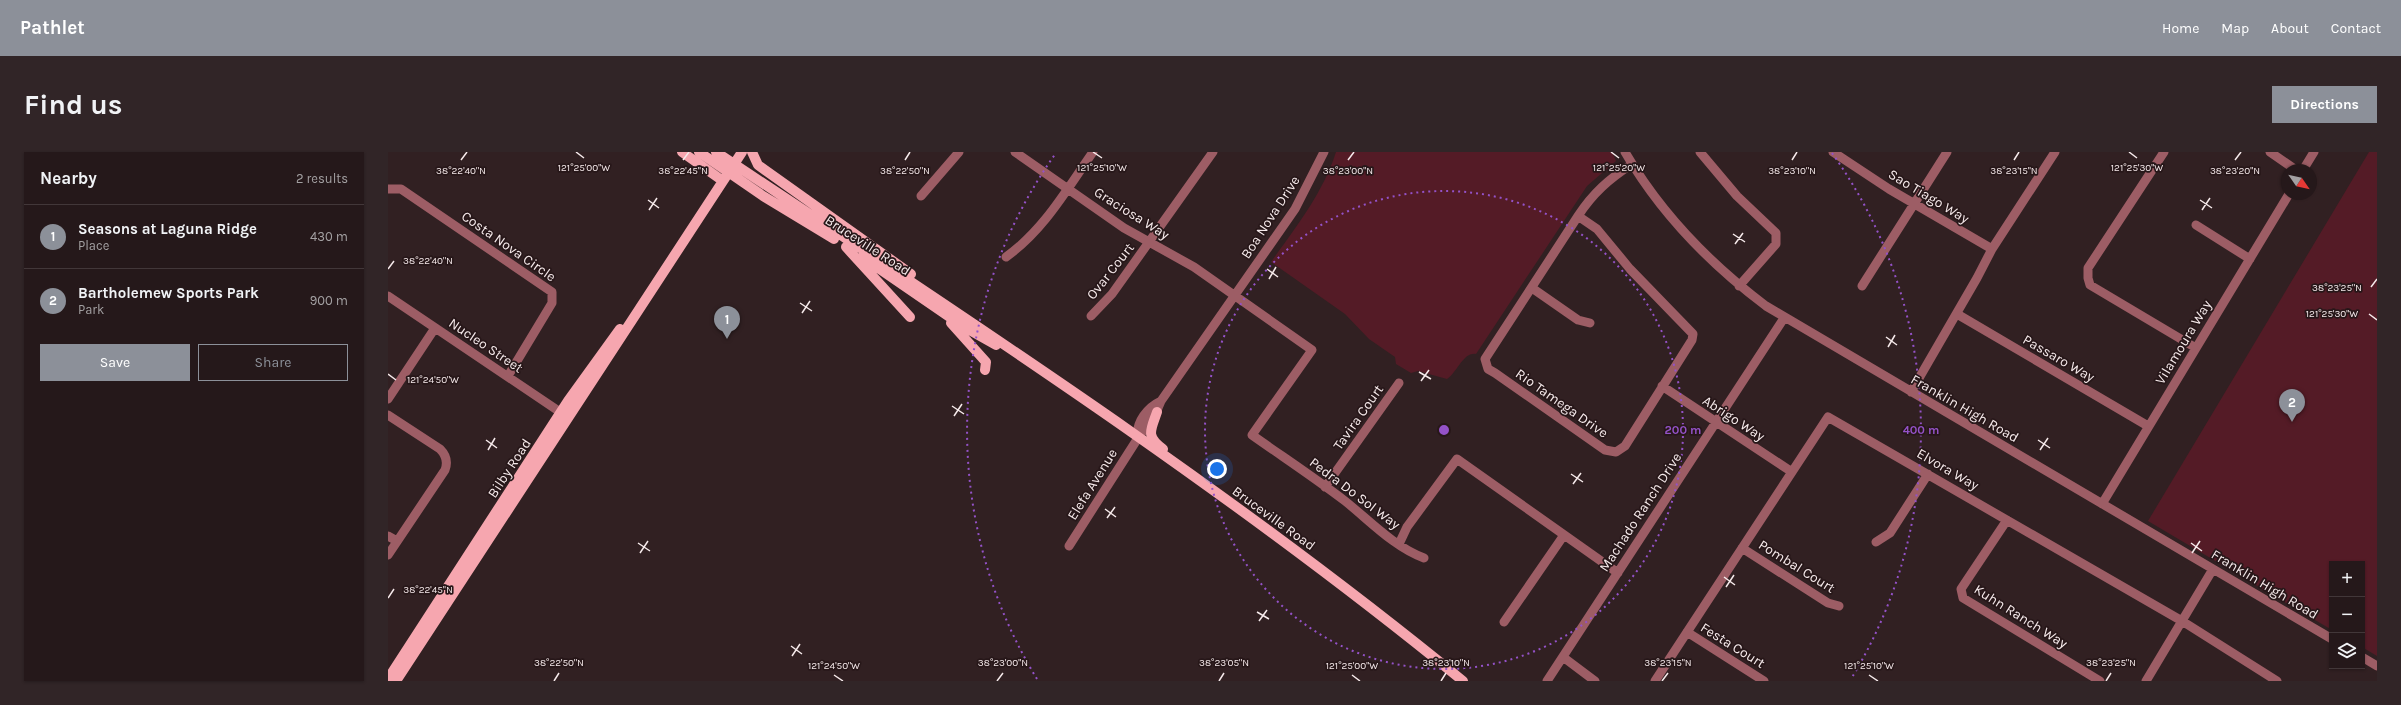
<!DOCTYPE html>
<meta charset="utf-8">
<style>
body{margin:0;font-family:Karla,sans-serif;background:#312527;color:#f1f3f6}
.controls{position:absolute;right:12px;bottom:12px;display:grid;overflow:hidden;border-radius:0px;box-shadow:0 1px 3px #0004}
.controls button{width:36px;height:36px;display:grid;place-items:center;padding:0;border:0;border-bottom:1px solid #423739;background:#25181a;color:#f1f3f6;font:20px sans-serif}
.compass{position:absolute;left:1893px;top:12px;width:36px;height:36px;border-radius:50%;background:#25181a;box-shadow:0 1px 3px #0004;rotate:124deg}
.you{position:absolute;left:829px;top:317px;width:14px;height:14px;margin:-10px;border:3px solid #fff;border-radius:50%;background:#1a73e8;box-shadow:0 0 0 6px #1a73e833}
.badge{display:grid;place-items:center;width:26px;height:26px;border-radius:50%;background:#8c9099;color:#fff;font-size:13px;font-weight:700}
.pin{position:absolute;translate:-50% -33px;filter:drop-shadow(0 1px 2px #0008)}
.pin::after{content:'';position:absolute;top:21px;width:14px;height:12px;background:inherit;clip-path:polygon(0 0,100% 0,50% 100%)}
.list{margin:0;padding:0;list-style:none}
h2{display:flex;justify-content:space-between;align-items:center;height:52px;margin:0;padding:0 16px;font-size:17px}
h2 small{font-size:13px;font-weight:400;color:#a3a0a2}
.list li{display:grid;grid-template-columns:26px 1fr auto;gap:12px;align-items:center;box-sizing:border-box;height:64px;padding:0 16px;border-top:1px solid #423739}
.list b{display:block;font-size:15px;white-space:nowrap}
.list p{margin:0;font-size:13px;white-space:nowrap;color:#a3a0a2}
.list em{font-size:13px;font-style:normal;color:#a3a0a2}
.actions{display:flex;gap:8px;padding:12px 16px}
.actions a{flex:1;padding:9px 0;border:1px solid #8c9099;border-radius:0px;text-align:center;font-size:14px;color:#8c9099}
.actions .main{background:#8c9099;color:#fff}
.icon{flex:none;width:22px;height:22px;fill:none;stroke:currentColor;stroke-width:2;stroke-linecap:round;stroke-linejoin:round}
.map{position:relative;flex:none;width:1989px;height:529px;overflow:hidden;border-radius:0px}
header{display:flex;align-items:center;gap:24px;box-sizing:border-box;height:56px;padding:0 20px;background:#8c9099;color:#fff}
header strong{font-size:19px}
nav{display:flex;gap:22px;margin-inline-start:auto;font-size:14px}
.intro{display:flex;align-items:center;justify-content:space-between;box-sizing:border-box;height:96px;padding:0 24px}
h1{margin:0;font-size:28px}
.button{padding:10px 18px;border-radius:0px;background:#8c9099;color:#fff;font-size:14px;font-weight:700}
main{display:flex;gap:24px;padding:0 24px}
aside{flex:1;background:#25181a;border-radius:0px;box-shadow:0 1px 3px #0004}
.map>svg:first-child{display:block}
.green{fill:#541b26}
.lines{fill:none;stroke-linecap:round;stroke-linejoin:round}
.minor{stroke:#9d5d65;stroke-width:9}
.major{stroke:#f6a6af;stroke-width:10}
.ticks{fill:none;stroke:#f6eaeb;stroke-width:1.5}
.ring{fill:none;stroke:#9452c8;stroke-width:2;stroke-dasharray:2 4}
.labels{text-anchor:middle;stroke-width:3.5;stroke-linejoin:round;paint-order:stroke}
.street-label{font-size:14px;fill:#f6eaeb;stroke:#271719}
.ticks-label{font-size:10px;text-anchor:middle;fill:#f6eaeb;stroke:#271719;stroke-width:3.5;stroke-linejoin:round;paint-order:stroke}
.centre{fill:#9452c8;stroke:#271719;stroke-width:2}
.ring-label{font-size:12px;text-anchor:middle;font-weight:bold;fill:#9452c8;stroke:#271719;stroke-width:3.5;stroke-linejoin:round;paint-order:stroke}
</style>
<header>
<strong>Pathlet</strong>
<nav><a>Home</a><a>Map</a><a>About</a><a>Contact</a></nav>
</header>
<div class="intro"><h1>Find us</h1><a class="button">Directions</a></div>
<main>
<aside>
<h2>Nearby<small>2 results</small></h2>
<ul class="list">
<li><span class="badge">1</span><div><b>Seasons at Laguna Ridge</b><p>Place</p></div><em>430 m</em></li>
<li><span class="badge">2</span><div><b>Bartholemew Sports Park</b><p>Park</p></div><em>900 m</em></li>
</ul>
<div class="actions"><a class="main">Save</a><a>Share</a></div>
</aside>
<div class="map">
<svg width="1989" height="529" viewBox="0 0 1989 529">
<rect width="100%" height="100%" fill="#312022"/>
<path class="green" d="M948,0H1224L1228,9L1199,34L1088,202C1075,200 1069,221 1059,227L1030,219L1023,221L1008,212L1007,205L981,187L957,162L883,110C908,75 935,41 948,0Z
M1981,0H1989V504L1974,495V412H1944V478L1760,369Z"/>
<g class="lines">
<path class="minor" d="M627,0L736,76L806,115L924,198L864,283C895,305 927,326 957,349C981,368 1006,395 1036,406
M1237,0C1273,62 1321,111 1378,154L1944,487
M1312,0L1349,44L1388,81V92L1351,134
M1445,0L1501,37L1604,97
M1776,0L1700,116V126L1702,133L1808,196
M1882,0L1908,18
M1915,18L1926,0
M0,37H13L164,140V151L120,224
M533,44L571,0
M1190,64L1209,77L1242,117L1305,182L1304,188L1237,294L1228,300L1217,298L1107,221L1100,217L1097,207L1190,64C1205,41 1221,27 1244,12
M1808,73L1862,107
M618,105C656,78 679,37 705,0
M1474,134L1559,0
M1144,136L1190,168L1202,171
M0,144L178,264
M1569,162L1760,274
M703,164L724,142L825,0
M1274,234L1404,320
M1523,240L1589,126L1604,97L1667,0
M0,247L47,176
M0,263L52,297C58,303 60,310 57,318L0,403
M750,286C747,270 760,255 773,249
M937,335L1011,231
M1714,352L1901,42
M1619,368L1573,437L1575,446L1712,529
M0,384L9,389
M1488,390L1502,381L1540,322
M1011,392L1019,375L1069,307L1230,421
M681,394L750,286L767,263L773,249L907,57L936,0
M1354,396L1440,451L1451,454
M1116,470L1176,383
M1299,480L1376,529
M1175,505L1207,529
M1974,505L1989,514
M1159,529L1396,166
M1267,529L1440,265L1794,469L1889,529
M1758,529L1825,417"/>
<path class="major" d="M294,0L335,29
M311,0L375,44L446,87
M328,0C582,169 839,336 1075,529
M364,0L370,13L523,122
M458,95L522,165
M474,105L576,175L608,193
M563,171L598,210L597,218
M769,260C763,278 757,284 775,297
M0,527L180,249L232,177
M8,529L354,0"/>
</g>
<path class="ticks" d="M188,0L196,6M705,0L714,6M1223,0L1231,6M1741,0L1749,6M73,8L79,0M295,8L301,0M517,8L522,0M960,8L966,0M1404,8L1409,0M1626,8L1631,0M1847,8L1853,0M260,48L271,56M1812,48L1824,56M261,58L269,46M1814,58L1822,46M1345,82L1357,90M1347,92L1355,81M0,117L6,109M879,117L890,125M881,127L888,115M1983,135L1989,127M412,151L424,159M414,161L422,149M1981,162L1989,168M1498,185L1509,193M1500,195L1507,183M1031,220L1043,227M0,222L8,228M1033,229L1041,218M564,254L576,262M566,264L574,252M98,288L109,296M1650,288L1662,296M100,298L107,286M1652,298L1660,286M1183,322L1195,330M1185,332L1193,321M717,357L728,365M719,366L727,355M250,391L262,399M1803,391L1814,399M252,401L260,389M1804,401L1812,389M1336,425L1347,433M1338,435L1346,423M0,446L6,437M869,460L881,467M871,469L879,458M403,494L414,502M404,504L412,492M446,523L455,529M964,523L972,529M1481,523L1490,529M166,529L171,521M609,529L615,521M831,529L836,521M1053,529L1058,521M1274,529L1280,521M1718,529L1723,521"/>
<g class="ring">
<circle cx="1056" cy="278" r="239"/>
<path d="M649 527A477 477 0 0 1 668 1M1444 1A477 477 0 0 1 1463 527"/>
</g>
<g class="labels">
<g class="street-label">
<text transform="translate(1541 44) rotate(31)" y="5">Sao Tiago Way</text>
<text transform="translate(744 61) rotate(32)" y="5">Graciosa Way</text>
<text transform="translate(882 65) rotate(-57)" y="5">Boa Nova Drive</text>
<text transform="translate(480 93) rotate(33)" y="5">Bruceville Road</text>
<text transform="translate(121 94) rotate(35)" y="5">Costa Nova Circle</text>
<text transform="translate(722 119) rotate(-52)" y="5">Ovar Court</text>
<text transform="translate(1795 190) rotate(-59)" y="5">Vilamoura Way</text>
<text transform="translate(98 193) rotate(34)" y="5">Nucleo Street</text>
<text transform="translate(1671 206) rotate(30)" y="5">Passaro Way</text>
<text transform="translate(1174 251) rotate(35)" y="5">Rio Tamega Drive</text>
<text transform="translate(1577 256) rotate(30)" y="5">Franklin High Road</text>
<text transform="translate(970 265) rotate(-55)" y="5">Tavira Court</text>
<text transform="translate(1346 266) rotate(33)" y="5">Abrigo Way</text>
<text transform="translate(121 316) rotate(-57)" y="5">Bilby Road</text>
<text transform="translate(1560 317) rotate(30)" y="5">Elvora Way</text>
<text transform="translate(704 332) rotate(-58)" y="5">Elefa Avenue</text>
<text transform="translate(967 341) rotate(37)" y="5">Pedra Do Sol Way</text>
<text transform="translate(1252 360) rotate(-57)" y="5">Machado Ranch Drive</text>
<text transform="translate(886 366) rotate(36)" y="5">Bruceville Road</text>
<text transform="translate(1409 414) rotate(32)" y="5">Pombal Court</text>
<text transform="translate(1877 432) rotate(31)" y="5">Franklin High Road</text>
<text transform="translate(1633 464) rotate(32)" y="5">Kuhn Ranch Way</text>
<text transform="translate(1345 493) rotate(32)" y="5">Festa Court</text>
</g>
</g>
<g class="ticks-label">
<text x="714" y="19">121°25'10"W</text>
<text x="1231" y="19">121°25'20"W</text>
<text x="1749" y="19">121°25'30"W</text>
<text x="196" y="19">121°25'00"W</text>
<text x="73" y="22">38°22'40"N</text>
<text x="295" y="22">38°22'45"N</text>
<text x="517" y="22">38°22'50"N</text>
<text x="960" y="22">38°23'00"N</text>
<text x="1404" y="22">38°23'10"N</text>
<text x="1626" y="22">38°23'15"N</text>
<text x="1847" y="22">38°23'20"N</text>
<text x="40" y="112">38°22'40"N</text>
<text x="1949" y="139">38°23'25"N</text>
<text x="1944" y="165">121°25'30"W</text>
<text x="45" y="231">121°24'50"W</text>
<text x="40" y="441">38°22'45"N</text>
<text x="171" y="514">38°22'50"N</text>
<text x="615" y="514">38°23'00"N</text>
<text x="836" y="514">38°23'05"N</text>
<text x="1058" y="514">38°23'10"N</text>
<text x="1280" y="514">38°23'15"N</text>
<text x="1723" y="514">38°23'25"N</text>
<text x="446" y="517">121°24'50"W</text>
<text x="964" y="517">121°25'00"W</text>
<text x="1481" y="517">121°25'10"W</text>
</g>
<circle cx="1056" cy="278" r="6" class="centre"/>
<g class="ring-label">
<text x="1295" y="282">200 m</text>
<text x="1533" y="282">400 m</text>
</g>
</svg>
<div class="controls">
<button>+</button>
<button>−</button>
<button><svg class="icon" aria-label="layers" viewBox="0 0 24 24"><path d="M12 4l9 5-9 5-9-5zM3 14l9 5 9-5"/></svg></button>
</div>
<svg class="compass" viewBox="-18 -18 36 36"><path d="M0-13l5 13h-10z" fill="#e53935"/><path d="M0 13l5-13h-10z" fill="#a3a0a2"/></svg>
<div class="you"></div>
<div class="pin badge" style="left:339px;top:187px">1</div>
<div class="pin badge" style="left:1904px;top:270px">2</div>
</div>
</main>
